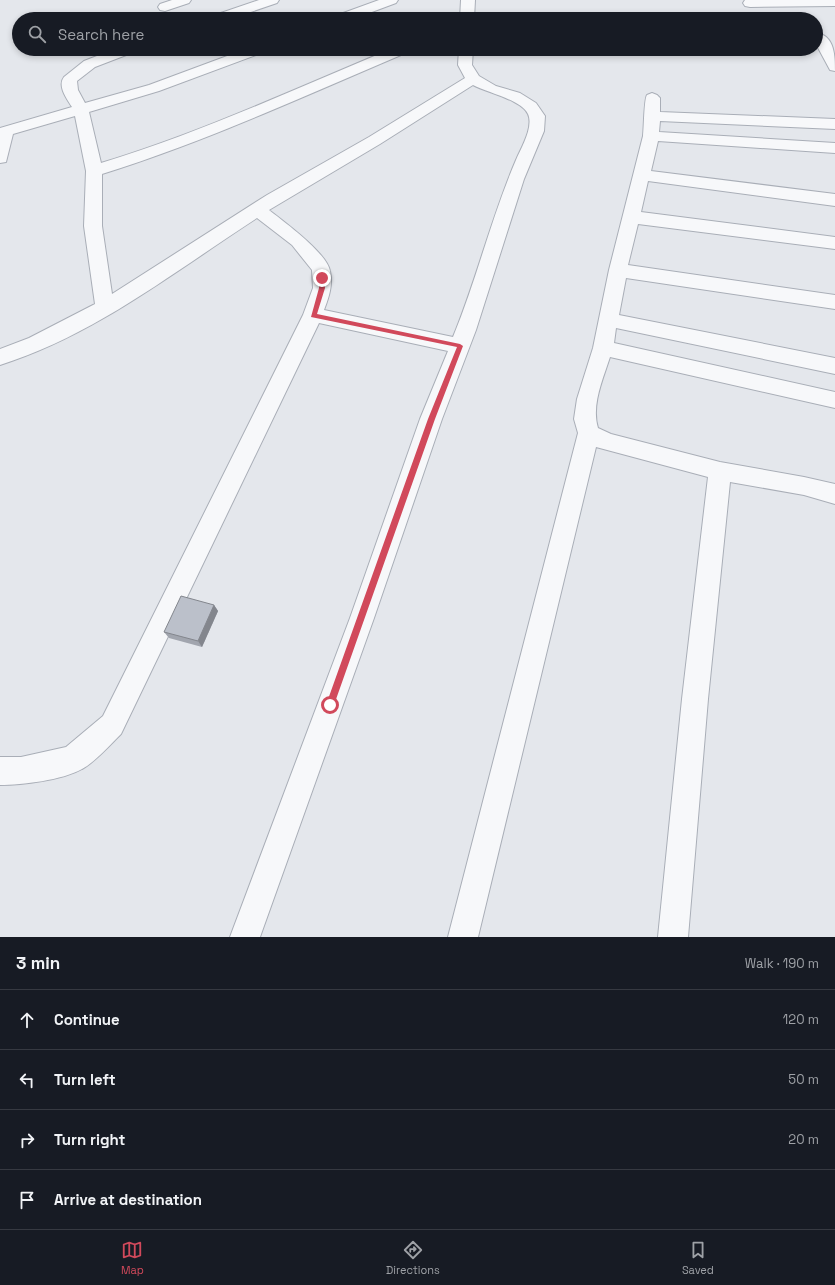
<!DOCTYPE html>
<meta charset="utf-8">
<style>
body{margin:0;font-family:"Space Grotesk",sans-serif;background:#20242c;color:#f1f3f6}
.stop{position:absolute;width:12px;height:12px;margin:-9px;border:3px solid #d1495b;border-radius:50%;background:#fff}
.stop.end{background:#d1495b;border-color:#fff;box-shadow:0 1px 4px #0008}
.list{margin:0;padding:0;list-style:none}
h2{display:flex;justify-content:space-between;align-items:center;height:52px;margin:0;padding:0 16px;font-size:17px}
h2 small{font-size:13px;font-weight:400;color:#9ea1a6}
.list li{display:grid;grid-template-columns:26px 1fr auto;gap:12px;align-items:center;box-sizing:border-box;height:60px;padding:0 16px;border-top:1px solid #363941}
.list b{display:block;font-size:15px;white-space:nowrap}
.list em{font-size:13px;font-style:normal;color:#9ea1a6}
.icon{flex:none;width:22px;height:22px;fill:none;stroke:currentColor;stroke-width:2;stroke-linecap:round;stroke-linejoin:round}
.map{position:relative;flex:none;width:835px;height:937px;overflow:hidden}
.search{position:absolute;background:#171b24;box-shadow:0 2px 6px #0003;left:12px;right:12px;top:12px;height:44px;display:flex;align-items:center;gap:10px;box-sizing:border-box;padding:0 14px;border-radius:22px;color:#9ea1a6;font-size:15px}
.sheet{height:292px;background:#171b24}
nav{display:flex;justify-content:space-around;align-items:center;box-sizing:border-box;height:56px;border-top:1px solid #363941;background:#171b24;font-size:11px;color:#9ea1a6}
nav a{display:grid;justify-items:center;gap:2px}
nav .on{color:#d1495b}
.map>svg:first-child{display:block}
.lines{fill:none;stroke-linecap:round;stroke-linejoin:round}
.minor-casing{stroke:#a9aeb7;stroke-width:2}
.minor{fill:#f7f8fa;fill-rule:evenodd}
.wall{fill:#a1a5ae}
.shaded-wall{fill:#83868d}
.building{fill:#bbc0ca;stroke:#83868d}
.route{fill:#d1495b}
</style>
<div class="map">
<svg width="835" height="937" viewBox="0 0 835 937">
<rect width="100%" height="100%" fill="#e4e7ec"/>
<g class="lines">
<g class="minor-casing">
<path id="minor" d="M172,0H191L189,3L165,11L160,10L158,7L160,4Z
M259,0H279L277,3L230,19H210L212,16Z
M379,0H398L396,3L353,19H333L335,16Z
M461,0H475L474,19H460Z
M745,0H835V6L750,7L745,6L743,3Z
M816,33C835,35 835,57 835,71L830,70L816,44Z
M115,49H136L134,52L95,67L77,81L78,90L85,103L149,85L246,49H266L264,52L159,91L89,112L101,163C200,133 295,89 391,49H410L408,52C307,95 207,141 102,174V226L112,294L267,195L369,137L465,78L458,65L459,49H473L472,65L479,76L496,86L520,93L536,103L545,116L544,131L524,179L476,330L442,419L374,618L260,937H230L350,618L420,419L448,351L319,323L121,734C110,745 95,762 82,769C63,780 22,785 0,785V757H21L66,747L103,716L303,315L313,288L312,270L292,245L257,218C175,271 95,335 0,365V349L29,338L95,304L84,226L86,171L75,116L13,134L6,162L0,163V128L72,107C67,99 57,86 64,77L84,61ZM473,85C488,93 522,100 528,114C534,127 521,148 516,160C491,218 477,279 453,337L324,310C329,297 333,285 330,271C327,253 283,221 269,210L380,144Z
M652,93L657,95L660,98V112L835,119V129L660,121L659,132L835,143V153L658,141L651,171L835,194V206L648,181L641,212L835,237V249L638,224L628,265L835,295V309L626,278L619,315L835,358V374L616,328L614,343L835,392V408L610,357C603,379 591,405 598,428L611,434L720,462L804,477L835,484V504L804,495L730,482L708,699L688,937H658L682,699L708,477L596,447L478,937H448L578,433L574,419L577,399L593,348L609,270L643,136C644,128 644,99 647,95Z"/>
</g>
<use href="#minor" class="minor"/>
</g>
<path class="wall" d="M214,605L218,611L202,647L169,638L164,632Z"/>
<path class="shaded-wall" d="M214,605L218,611L202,647L198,641Z"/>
<path class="building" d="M181,596L214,605L198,641L164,632Z"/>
<path class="route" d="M322,276L324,278L325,288L317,314L460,344L463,346L435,419L334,705L330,709L326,705L428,419L457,347L311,317L319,288V278Z"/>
</svg>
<div class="stop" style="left:330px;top:705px"></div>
<div class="stop end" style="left:322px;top:278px"></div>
<div class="search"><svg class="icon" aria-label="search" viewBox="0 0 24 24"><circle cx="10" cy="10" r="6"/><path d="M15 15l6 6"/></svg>Search here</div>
</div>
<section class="sheet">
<h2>3 min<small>Walk · 190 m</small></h2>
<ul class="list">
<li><svg class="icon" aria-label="ahead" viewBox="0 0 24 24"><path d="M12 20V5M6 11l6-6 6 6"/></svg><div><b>Continue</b></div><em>120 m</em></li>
<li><svg class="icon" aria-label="left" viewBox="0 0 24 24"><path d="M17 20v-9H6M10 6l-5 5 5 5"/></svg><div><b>Turn left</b></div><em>50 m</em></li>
<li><svg class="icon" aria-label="right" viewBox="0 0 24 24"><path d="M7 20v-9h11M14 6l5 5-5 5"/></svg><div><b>Turn right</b></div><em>20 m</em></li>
<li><svg class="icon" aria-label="arrive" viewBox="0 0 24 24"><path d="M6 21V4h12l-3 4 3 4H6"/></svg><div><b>Arrive at destination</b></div></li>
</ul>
</section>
<nav>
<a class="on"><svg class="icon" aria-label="map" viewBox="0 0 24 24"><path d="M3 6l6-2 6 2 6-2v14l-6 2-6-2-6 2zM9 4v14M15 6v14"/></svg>Map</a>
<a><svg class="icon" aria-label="directions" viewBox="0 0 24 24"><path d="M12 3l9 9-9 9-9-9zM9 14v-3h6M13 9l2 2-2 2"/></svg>Directions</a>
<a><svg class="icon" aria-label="saved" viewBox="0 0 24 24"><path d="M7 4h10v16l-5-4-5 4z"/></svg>Saved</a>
</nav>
